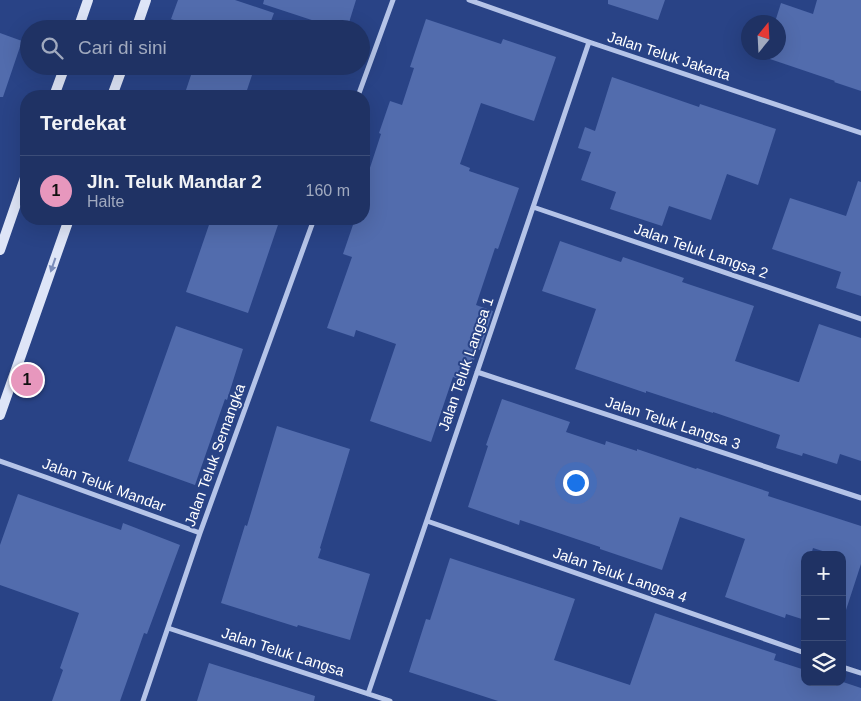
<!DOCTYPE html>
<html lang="id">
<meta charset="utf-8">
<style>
body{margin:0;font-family:Helvetica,sans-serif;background:#2c3e6d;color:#f1f3f6}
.controls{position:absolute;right:15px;bottom:15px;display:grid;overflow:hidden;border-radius:10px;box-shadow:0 5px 20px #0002}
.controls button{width:45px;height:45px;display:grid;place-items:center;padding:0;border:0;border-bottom:1px solid #3c4d78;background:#1f3264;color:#f1f3f6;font:25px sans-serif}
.compass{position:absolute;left:741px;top:15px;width:45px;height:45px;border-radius:50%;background:#1f3264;box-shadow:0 5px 20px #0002;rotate:18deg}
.you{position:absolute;left:575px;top:482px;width:18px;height:18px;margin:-12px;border:4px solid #fff;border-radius:50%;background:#1a73e8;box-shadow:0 0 0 8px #1a73e833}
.badge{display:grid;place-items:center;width:32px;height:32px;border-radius:50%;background:#e797bd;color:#111;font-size:16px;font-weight:700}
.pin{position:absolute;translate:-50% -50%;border:2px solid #fff;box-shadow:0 1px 5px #0006}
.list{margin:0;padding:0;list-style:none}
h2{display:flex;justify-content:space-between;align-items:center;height:65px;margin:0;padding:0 20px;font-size:21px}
h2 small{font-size:16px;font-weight:400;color:#a1aabf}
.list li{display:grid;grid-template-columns:32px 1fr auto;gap:15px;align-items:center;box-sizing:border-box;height:70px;padding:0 20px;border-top:1px solid #3c4d78}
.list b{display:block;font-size:19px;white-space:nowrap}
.list p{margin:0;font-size:16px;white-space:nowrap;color:#a1aabf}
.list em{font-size:16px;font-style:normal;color:#a1aabf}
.icon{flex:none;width:28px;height:28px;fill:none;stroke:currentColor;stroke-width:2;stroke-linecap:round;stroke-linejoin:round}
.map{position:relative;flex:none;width:861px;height:701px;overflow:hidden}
.search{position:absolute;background:#1f3264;box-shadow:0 5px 20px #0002;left:20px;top:20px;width:350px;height:55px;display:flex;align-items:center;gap:12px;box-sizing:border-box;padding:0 18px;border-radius:28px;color:#a1aabf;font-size:19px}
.panel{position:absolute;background:#1f3264;box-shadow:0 5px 20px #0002;left:20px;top:90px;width:350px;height:135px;border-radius:20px}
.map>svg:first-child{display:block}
.building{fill:#526cad}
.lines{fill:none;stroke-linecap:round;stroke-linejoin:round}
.street{stroke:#b5c4e8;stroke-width:5}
.secondary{stroke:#dee5f7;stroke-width:10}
.oneway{fill:#7a8cb9}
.labels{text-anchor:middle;stroke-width:4;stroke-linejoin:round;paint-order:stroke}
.street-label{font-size:15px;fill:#fff;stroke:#294386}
</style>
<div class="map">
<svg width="861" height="701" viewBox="0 0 861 701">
<rect width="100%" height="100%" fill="#294386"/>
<path class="building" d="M178,0H235L274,13L268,29H200L171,19Z
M264,0H356L347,29H339L263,4Z
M608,0H665L658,20L608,4Z
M817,0H861V91L834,82L835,81L764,57L765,52H778V22H775L781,3L813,14Z
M426,19L501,44L503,39L556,57L534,121L481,103L460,164L470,168L469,171L519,188L498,249L495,248L476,305L493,311L480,350L478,349L466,382L453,377L431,442L370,421L396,344L356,330L354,337L327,328L352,257L343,254L355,219H364V186L381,134L379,133L390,101L402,105L414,68L410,67Z
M0,33L22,41L3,97H0Z
M194,66H255L245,96H184Z
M612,77L699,107L700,104L776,129L758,185L727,174L711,220L669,206L662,226L610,209L616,192L581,180L591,152L578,148L585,127L595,131Z
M858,181L861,182V296L836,288L841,272L772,249L790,198L846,216Z
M211,219H280L248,313L186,292Z
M560,241L621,262L623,257L684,278L682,282L754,306L735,361L798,382H799L819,324L861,338V461L840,454L837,464L803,453L802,456L776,448L780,435L713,412V413L646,391V393L575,369L596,309L542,291Z
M176,326L243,349L227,400L225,399L195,485L128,461Z
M502,399L570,422L566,432L605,445L606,441L637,451V449L696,469L697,468L769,492L768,496L861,526V564L846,610L842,609V555H835L813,548L811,555H805V620L786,614L785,618L725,597L745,539L680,517L662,570L600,549V547L520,520L519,525L468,507L488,446L486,445Z
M277,426L350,449L320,548L321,549L318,558L370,574L350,640L298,625L297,627L221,603L245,525L247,526Z
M18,494L121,530L123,523L180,545L147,634L144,633L120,701H52L63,670L60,668L79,613L0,585V545Z
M450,558L575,599L554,660L630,685L655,613L776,654L774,660L805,670V682H843L861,688V701H498L409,672L426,619L430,620Z
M209,663L315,696L314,701H197Z"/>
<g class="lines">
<path class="street" d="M469,0L589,42L861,133
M358,96L393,0
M533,207L861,319
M477,372L861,498
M0,461L48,478L200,533
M427,521L805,653
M168,628L390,701
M842,667L861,673
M368,694L589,42
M143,701L200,533L314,219"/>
<path class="secondary" d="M78,29L88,0
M136,29L146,0
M54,96L65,66
M112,96L123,66
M0,250L26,175
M0,415L69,219"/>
</g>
<defs><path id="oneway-solid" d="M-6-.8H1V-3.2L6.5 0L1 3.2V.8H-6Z" transform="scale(1.25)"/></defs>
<use class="oneway" href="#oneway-solid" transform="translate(53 265) rotate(109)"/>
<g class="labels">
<g class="street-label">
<text transform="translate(669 56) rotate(18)" y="5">Jalan Teluk Jakarta</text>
<text transform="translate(701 251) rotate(19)" y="5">Jalan Teluk Langsa 2</text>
<text transform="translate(466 364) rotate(-71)" y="5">Jalan Teluk Langsa 1</text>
<text transform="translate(673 423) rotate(18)" y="5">Jalan Teluk Langsa 3</text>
<text transform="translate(215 455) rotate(-70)" y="5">Jalan Teluk Semangka</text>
<text transform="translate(104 485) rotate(20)" y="5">Jalan Teluk Mandar</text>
<text transform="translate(620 575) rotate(19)" y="5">Jalan Teluk Langsa 4</text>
<text transform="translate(283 652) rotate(18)" y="5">Jalan Teluk Langsa</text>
</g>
</g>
</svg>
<div class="controls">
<button>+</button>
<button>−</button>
<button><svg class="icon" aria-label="layers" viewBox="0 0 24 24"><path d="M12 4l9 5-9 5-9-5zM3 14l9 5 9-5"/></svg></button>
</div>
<svg class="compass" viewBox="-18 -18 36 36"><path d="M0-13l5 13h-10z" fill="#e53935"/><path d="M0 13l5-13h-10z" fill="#a1aabf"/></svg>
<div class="you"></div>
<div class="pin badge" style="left:27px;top:380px">1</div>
<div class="search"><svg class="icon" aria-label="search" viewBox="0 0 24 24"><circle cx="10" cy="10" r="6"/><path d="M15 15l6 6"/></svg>Cari di sini</div>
<section class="panel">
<h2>Terdekat<small></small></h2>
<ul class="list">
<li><span class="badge">1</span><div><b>Jln. Teluk Mandar 2</b><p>Halte</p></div><em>160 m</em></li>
</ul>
</section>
</div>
